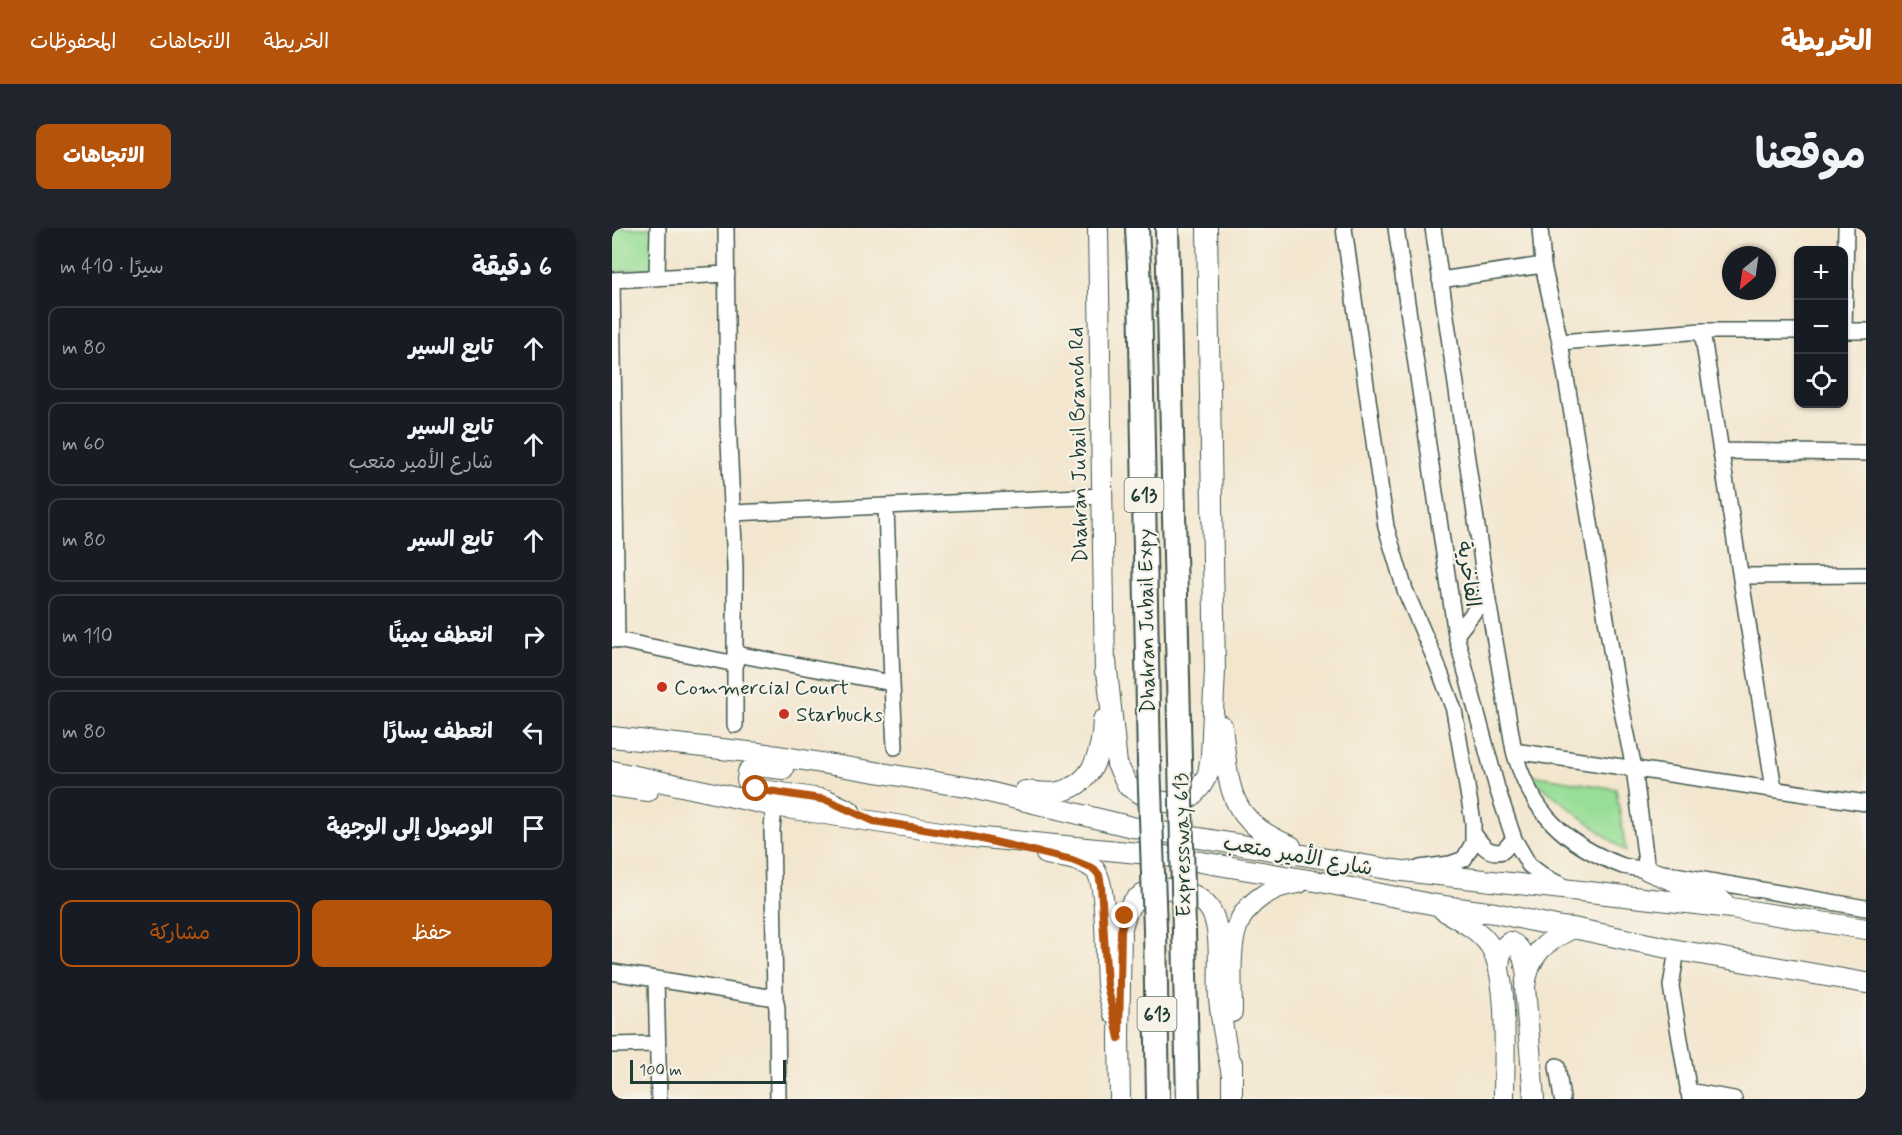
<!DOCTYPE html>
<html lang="ar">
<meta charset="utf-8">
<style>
body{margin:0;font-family:Mynerve,"Playpen Sans Arabic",sans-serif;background:#20242c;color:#f1f3f6;direction:rtl}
.controls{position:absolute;right:18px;top:18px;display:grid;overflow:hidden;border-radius:12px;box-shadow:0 2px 4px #0004}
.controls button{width:54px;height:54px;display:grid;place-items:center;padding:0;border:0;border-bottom:2px solid #363941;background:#171b24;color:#f1f3f6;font:30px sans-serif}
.compass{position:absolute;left:1110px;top:18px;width:54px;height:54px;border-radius:50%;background:#171b24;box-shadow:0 2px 4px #0004;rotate:209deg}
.scale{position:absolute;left:18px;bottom:15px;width:156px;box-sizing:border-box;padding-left:6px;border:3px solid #1f3d34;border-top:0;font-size:16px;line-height:21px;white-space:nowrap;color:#1f3d34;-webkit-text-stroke:4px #f7f3e8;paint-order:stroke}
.stop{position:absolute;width:18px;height:18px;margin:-14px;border:4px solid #b45309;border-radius:50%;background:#fff}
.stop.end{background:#b45309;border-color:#fff;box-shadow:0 2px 6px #0008}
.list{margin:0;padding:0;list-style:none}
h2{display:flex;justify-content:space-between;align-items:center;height:78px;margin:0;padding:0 24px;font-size:26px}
h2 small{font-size:20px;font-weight:400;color:#9ea1a6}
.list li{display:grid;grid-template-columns:39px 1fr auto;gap:18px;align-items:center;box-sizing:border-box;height:84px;margin:0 12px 12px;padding:0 12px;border:2px solid #363941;border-radius:12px}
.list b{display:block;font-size:22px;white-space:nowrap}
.list p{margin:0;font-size:20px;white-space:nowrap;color:#9ea1a6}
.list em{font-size:20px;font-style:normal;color:#9ea1a6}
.actions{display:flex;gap:12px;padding:18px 24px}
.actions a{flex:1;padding:14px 0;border:2px solid #b45309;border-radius:12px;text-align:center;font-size:21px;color:#b45309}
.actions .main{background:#b45309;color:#fff}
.icon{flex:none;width:33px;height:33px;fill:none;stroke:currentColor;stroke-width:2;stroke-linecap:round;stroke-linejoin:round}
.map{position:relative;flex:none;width:1254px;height:871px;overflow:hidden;direction:ltr;border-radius:12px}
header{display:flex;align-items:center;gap:36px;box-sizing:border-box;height:84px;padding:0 30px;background:#b45309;color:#fff}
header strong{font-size:28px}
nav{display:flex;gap:33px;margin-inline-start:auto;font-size:21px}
.intro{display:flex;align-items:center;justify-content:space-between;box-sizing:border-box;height:144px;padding:0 36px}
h1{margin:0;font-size:42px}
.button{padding:15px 27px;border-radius:12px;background:#b45309;color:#fff;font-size:21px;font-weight:700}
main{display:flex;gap:36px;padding:0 36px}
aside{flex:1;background:#171b24;border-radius:12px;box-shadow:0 2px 4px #0004}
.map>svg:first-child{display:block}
.green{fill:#98de97;stroke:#5c8e66;stroke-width:1.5}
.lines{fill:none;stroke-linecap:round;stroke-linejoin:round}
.minor-casing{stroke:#3f564b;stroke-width:18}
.major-casing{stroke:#3f564b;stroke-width:22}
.highway-casing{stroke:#3f564b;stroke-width:26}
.minor{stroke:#fff;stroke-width:15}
.major{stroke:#fff;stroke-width:20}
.highway{stroke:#fff;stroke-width:22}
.highway-bridge-casing{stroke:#3f564b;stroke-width:26;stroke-linecap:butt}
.highway-bridge{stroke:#fff;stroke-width:22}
.route{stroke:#b45309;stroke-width:8}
.poi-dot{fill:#c8321e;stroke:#f7f3e8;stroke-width:2}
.labels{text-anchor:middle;stroke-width:4.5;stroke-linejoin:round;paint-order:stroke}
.shield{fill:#f7f3e8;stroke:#60746a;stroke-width:1.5}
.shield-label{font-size:20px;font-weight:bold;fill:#1f3d34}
.street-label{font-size:21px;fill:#1f3d34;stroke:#f7f3e8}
.poi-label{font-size:21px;fill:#1f3d34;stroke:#f7f3e8;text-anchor:start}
</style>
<header>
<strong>الخريطة</strong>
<nav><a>الخريطة</a><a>الاتجاهات</a><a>المحفوظات</a></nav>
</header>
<div class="intro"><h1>موقعنا</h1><a class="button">الاتجاهات</a></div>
<main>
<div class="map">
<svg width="1254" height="871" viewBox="0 0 1254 871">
<rect width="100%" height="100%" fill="#f7f3e8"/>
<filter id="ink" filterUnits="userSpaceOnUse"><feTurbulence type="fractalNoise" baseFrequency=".0167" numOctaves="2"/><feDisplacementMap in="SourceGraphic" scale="12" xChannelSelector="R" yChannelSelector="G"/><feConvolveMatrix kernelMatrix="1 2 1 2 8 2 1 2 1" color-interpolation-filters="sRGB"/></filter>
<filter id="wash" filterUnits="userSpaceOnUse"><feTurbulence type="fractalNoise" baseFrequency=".008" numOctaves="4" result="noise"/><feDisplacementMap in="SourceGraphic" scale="24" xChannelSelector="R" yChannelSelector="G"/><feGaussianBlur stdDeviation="1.35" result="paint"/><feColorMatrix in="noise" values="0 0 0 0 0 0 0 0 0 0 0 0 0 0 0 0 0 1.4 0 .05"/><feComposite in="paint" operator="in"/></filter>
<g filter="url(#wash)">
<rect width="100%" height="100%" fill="#f3e6cf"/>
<path class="green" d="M0,0H44L45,40L0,44Z
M914,546L1004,561L1014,624Z"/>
</g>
<g filter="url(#ink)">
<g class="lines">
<g class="minor-casing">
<path id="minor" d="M114,0L116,193L123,338V497
M732,0L774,299L793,362L825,436L842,482L861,594V615L852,631L838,636L808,640
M784,0L844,407L885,560L902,611L917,637L933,649L951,658
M821,0L875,367L844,407
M928,0L931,37L948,114L1007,469L1022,540L1035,642
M45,50L46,0
M0,52L5,412
M0,52L115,46
M828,52L931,37
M1090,103L1162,561
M1232,103L1234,0
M1232,103H1254
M948,114L1090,103H1186
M1110,223L1254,225
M274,279L280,455L283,519
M120,285L491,268
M1130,348L1254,347
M875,367L902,523C919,584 952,616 1011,638L1254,680
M0,411L124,436
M124,426L280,455
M902,523L1254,575
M862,606C870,617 876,627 891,623L902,611
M1065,722L1059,758L1078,871
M0,744L163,770L160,601L162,578
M44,751L47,871
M163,770L165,780L166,871
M0,817L45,816
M945,838L950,871
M1076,863L1122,871"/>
</g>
<g class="major-casing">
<path id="major" d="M486,0L493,444
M494,433L505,536L516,558L541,573L567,575L580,568L589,558L596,546L599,527L603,442L595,0
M610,498C617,559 615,593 679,618
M0,509L155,526L360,560L520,599L782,642L1119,680L1254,701
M171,541L143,538L136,544L135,552L140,559L144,561L215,572L238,583
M0,543L162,578L361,609L547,627L709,654L824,677L883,685L949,699L961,700L1065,722L1254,755
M0,558L36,563
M413,563C424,564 435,566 446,564C482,557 490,523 491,492
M434,626C449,629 470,631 482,641C496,653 493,734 495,755C496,765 499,776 502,786
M1035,642L1111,673
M831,682C849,693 871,703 881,723C897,757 892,832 892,871
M887,740C888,729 888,720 898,714C912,720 912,733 915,747
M620,784C620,761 617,721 625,699C634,674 661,657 687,655
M620,835V871
M508,871L507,810L509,703C512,693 514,682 521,674C541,653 584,658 599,683C611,704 605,745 607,770C609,796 615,822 620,847
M922,871L913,759C917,725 933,714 961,700"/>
</g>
<g class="highway-casing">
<path id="highway" d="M525,0L528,59L537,534
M555,0L568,532
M543,701L546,871
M572,703L576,871"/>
</g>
<use href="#minor" class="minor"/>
<use href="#major" class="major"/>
<use href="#highway" class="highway"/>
<g class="highway-bridge-casing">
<path id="highway-bridge" d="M568,532L572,703
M537,534L543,701"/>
</g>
<use href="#highway-bridge" class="highway-bridge"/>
</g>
</g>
<g class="lines" filter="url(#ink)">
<path class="route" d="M144,561L215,572L262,593L361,609L460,632L482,641L487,647L489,657L495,757L507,810L509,703L513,688"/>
</g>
<g class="poi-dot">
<circle cx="50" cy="459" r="6"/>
<circle cx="172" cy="486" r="6"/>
</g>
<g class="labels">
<g class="shield">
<rect x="512.5" y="250" width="39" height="34" rx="4.5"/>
<rect x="525.5" y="769" width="39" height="34" rx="4.5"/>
</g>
<g class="shield-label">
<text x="532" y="274">613</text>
<text x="545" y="793">613</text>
</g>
<g class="street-label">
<text transform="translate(466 217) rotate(-91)" y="7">Dhahran Jubail Branch Rd</text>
<text transform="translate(857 346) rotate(82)" y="7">الفاخرية</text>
<text transform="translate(534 393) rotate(-91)" y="7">Dhahran Jubail Expy</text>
<text transform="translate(570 617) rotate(-91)" y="7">Expressway 613</text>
<text transform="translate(686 627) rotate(10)" y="7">شارع الأمير متعب</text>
</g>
<g class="poi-label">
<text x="62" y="466">Commercial Court</text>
<text x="184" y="493">Starbucks</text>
</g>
</g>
</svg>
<div class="controls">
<button>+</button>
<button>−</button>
<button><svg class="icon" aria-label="locate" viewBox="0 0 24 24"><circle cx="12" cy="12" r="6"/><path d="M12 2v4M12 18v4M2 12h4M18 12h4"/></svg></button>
</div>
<svg class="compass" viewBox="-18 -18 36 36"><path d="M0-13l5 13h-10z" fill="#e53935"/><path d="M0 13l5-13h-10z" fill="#9ea1a6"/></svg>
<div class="scale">100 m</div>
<div class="stop" style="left:144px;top:561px"></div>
<div class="stop end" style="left:513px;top:688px"></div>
</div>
<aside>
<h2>6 دقيقة<small>سيرًا · 410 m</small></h2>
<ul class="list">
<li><svg class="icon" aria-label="ahead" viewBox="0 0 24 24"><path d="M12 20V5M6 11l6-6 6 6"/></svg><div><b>تابع السير</b></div><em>80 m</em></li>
<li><svg class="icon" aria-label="ahead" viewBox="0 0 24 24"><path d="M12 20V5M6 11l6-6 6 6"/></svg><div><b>تابع السير</b><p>شارع الأمير متعب</p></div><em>60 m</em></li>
<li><svg class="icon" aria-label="ahead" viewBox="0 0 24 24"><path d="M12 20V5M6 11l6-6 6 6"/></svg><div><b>تابع السير</b></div><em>80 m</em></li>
<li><svg class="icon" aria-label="right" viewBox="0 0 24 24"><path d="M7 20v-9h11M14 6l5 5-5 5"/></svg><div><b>انعطف يمينًا</b></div><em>110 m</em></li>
<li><svg class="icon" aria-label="left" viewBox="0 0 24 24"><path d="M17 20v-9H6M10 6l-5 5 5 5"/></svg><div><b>انعطف يسارًا</b></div><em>80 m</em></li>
<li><svg class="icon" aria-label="arrive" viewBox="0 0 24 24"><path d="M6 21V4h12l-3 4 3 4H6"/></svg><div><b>الوصول إلى الوجهة</b></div></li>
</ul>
<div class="actions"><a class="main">حفظ</a><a>مشاركة</a></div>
</aside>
</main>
